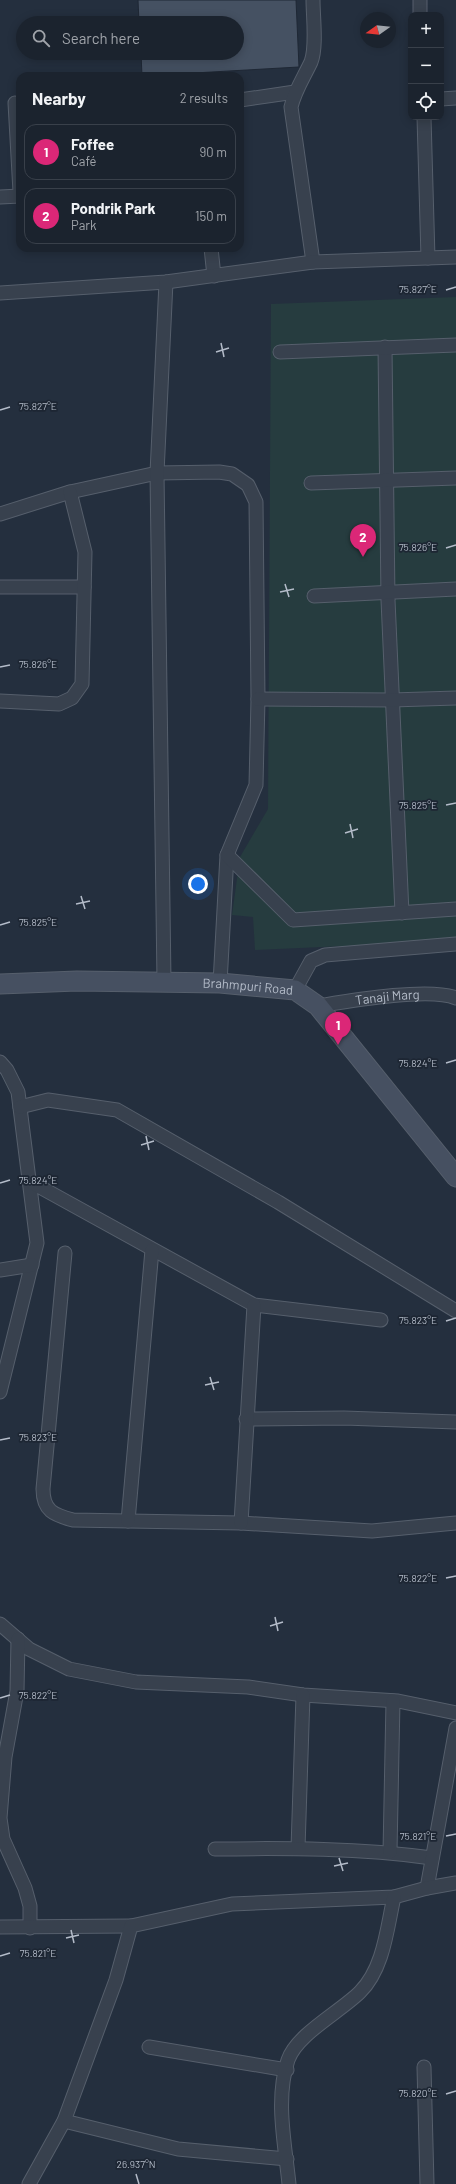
<!DOCTYPE html>
<meta charset="utf-8">
<style>
body{margin:0;font-family:Barlow,sans-serif;background:#282f3a;color:#f1f3f6}
.controls{position:absolute;right:12px;top:12px;display:grid;overflow:hidden;border-radius:8px;box-shadow:0 2px 10px #0003}
.controls button{width:36px;height:36px;display:grid;place-items:center;padding:0;border:0;border-bottom:1px solid #39404a;background:#1b232e;color:#f1f3f6;font:20px sans-serif}
.compass{position:absolute;left:360px;top:12px;width:36px;height:36px;border-radius:50%;background:#1b232e;box-shadow:0 2px 10px #0003;rotate:255deg}
.you{position:absolute;left:198px;top:884px;width:14px;height:14px;margin:-10px;border:3px solid #fff;border-radius:50%;background:#1a73e8;box-shadow:0 0 0 6px #1a73e833}
.badge{display:grid;place-items:center;width:26px;height:26px;border-radius:50%;background:#db2777;color:#fff;font-size:13px;font-weight:700}
.pin{position:absolute;translate:-50% -33px;filter:drop-shadow(0 1px 2px #0008)}
.pin::after{content:'';position:absolute;top:21px;width:14px;height:12px;background:inherit;clip-path:polygon(0 0,100% 0,50% 100%)}
.list{margin:0;padding:0;list-style:none}
h2{display:flex;justify-content:space-between;align-items:center;height:52px;margin:0;padding:0 16px;font-size:17px}
h2 small{font-size:13px;font-weight:400;color:#a0a4aa}
.list li{display:grid;grid-template-columns:26px 1fr auto;gap:12px;align-items:center;box-sizing:border-box;height:56px;margin:0 8px 8px;padding:0 8px;border:1px solid #39404a;border-radius:12px}
.list b{display:block;font-size:15px;white-space:nowrap}
.list p{margin:0;font-size:13px;white-space:nowrap;color:#a0a4aa}
.list em{font-size:13px;font-style:normal;color:#a0a4aa}
.icon{flex:none;width:22px;height:22px;fill:none;stroke:currentColor;stroke-width:2;stroke-linecap:round;stroke-linejoin:round}
.map{position:relative;flex:none;width:456px;height:2184px;overflow:hidden}
.search{position:absolute;background:#1b232e;box-shadow:0 2px 10px #0003;left:16px;top:16px;width:228px;height:44px;display:flex;align-items:center;gap:10px;box-sizing:border-box;padding:0 14px;border-radius:22px;color:#a0a4aa;font-size:15px}
.panel{position:absolute;background:#1b232e;box-shadow:0 2px 10px #0003;left:16px;top:72px;width:228px;height:180px;border-radius:12px}
.map>svg:first-child{display:block}
.green{fill:#263c3f}
.building{fill:#455162;stroke:#1f2835}
.lines{fill:none;stroke-linecap:round;stroke-linejoin:round}
.street-casing{stroke:#565f6c;stroke-width:15}
.secondary-casing{stroke:#565f6c;stroke-width:21}
.street{stroke:#38414e;stroke-width:13}
.secondary{stroke:#465061;stroke-width:19}
.ticks{fill:none;stroke:#b4bcc9;stroke-width:1.5}
.labels{text-anchor:middle;stroke-width:3.5;stroke-linejoin:round;paint-order:stroke}
.street-label{font-size:13px;fill:#b4bcc9;stroke:#1d2633}
.ticks-label{font-size:10px;text-anchor:middle;fill:#b4bcc9;stroke:#1d2633;stroke-width:3.5;stroke-linejoin:round;paint-order:stroke}
</style>
<div class="map">
<svg width="456" height="2184" viewBox="0 0 456 2184">
<rect width="100%" height="100%" fill="#242f3e"/>
<path class="green" d="M456,297V941L255,950L253,917L232,915L240,857L268,809L271,304Z"/>
<path class="building" d="M138,0H296L299,67L142,76L141,53H237V23H139Z"/>
<g class="lines">
<g class="street-casing">
<g id="street">
<path d="M420,0V15"/>
<path d="M441,99L456,98"/>
<path d="M240,100L295,92"/>
<path d="M15,103L20,192"/>
<path d="M424,117L428,258"/>
<path d="M0,197L20,196"/>
<path d="M211,248L214,276"/>
<path d="M313,262L291,107C295,90 304,77 311,62C317,47 313,17 313,0"/>
<path d="M0,293L166,282L313,262L456,257"/>
<path d="M385,347L388,600L402,913"/>
<path d="M280,352L456,345"/>
<path d="M311,483L456,478"/>
<path d="M0,514L70,492L157,473L219,472L232,474L248,485L256,502L258,699L256,785L227,855L220,983"/>
<path d="M0,587H84"/>
<path d="M314,596L456,589"/>
<path d="M258,699L392,700L456,698"/>
<path d="M0,701L59,704L72,698L82,684L85,552L70,492"/>
<path d="M227,855L293,920L456,909"/>
<path d="M164,981L157,473L166,282"/>
<path d="M295,990L311,961L325,955L456,944"/>
<path id="s1" d="M318,1006C349,1001 429,987 456,998"/>
<path d="M0,1062L7,1070L18,1092L37,1243L0,1392"/>
<path d="M20,1107L48,1100L117,1110L278,1202L456,1311"/>
<path d="M29,1181L254,1305L381,1320"/>
<path d="M65,1253L43,1489C43,1511 54,1515 73,1520L241,1523L372,1531L456,1523"/>
<path d="M0,1270L32,1265"/>
<path d="M246,1419L344,1418L456,1422"/>
<path d="M128,1521L152,1250"/>
<path d="M241,1523L254,1305"/>
<path d="M0,1624L29,1649L69,1669L136,1682L248,1687L303,1695L398,1701L456,1713"/>
<path d="M18,1639L17,1691L5,1757L0,1818L3,1839L25,1888L30,1906V1928"/>
<path d="M298,1848L303,1695"/>
<path d="M215,1849C287,1848 360,1848 432,1858"/>
<path d="M390,1852L393,1701"/>
<path d="M427,1888L456,1728"/>
<path d="M0,1927L131,1926"/>
<path d="M149,2047L287,2070"/>
<path d="M424,2067L427,2184"/>
<path d="M64,2121L178,2149L287,2159"/>
<path d="M29,2184L64,2121L116,1980L131,1926L232,1904L394,1897L427,1888L456,1883"/>
<path d="M289,2184C285,2144 275,2099 288,2060C297,2034 340,2012 360,1992C384,1968 387,1928 394,1897"/>
</g>
</g>
<g class="secondary-casing">
<g id="secondary">
<path id="s2" d="M0,984L77,981L220,983L295,990L318,1006L456,1177"/>
</g>
</g>
<use href="#street" class="street"/>
<use href="#secondary" class="secondary"/>
</g>
<path class="ticks" d="M446,290L456,287M221,343L224,357M216,352L229,348M0,410L10,407M446,548L456,545M285,584L289,597M280,592L294,589M0,667L10,665M446,805L456,803M350,824L353,838M345,833L358,829M81,896L85,909M76,904L90,901M0,925L10,922M446,1063L456,1060M146,1136L149,1150M141,1145L154,1141M0,1183L10,1180M446,1321L456,1318M210,1377L214,1390M205,1385L219,1382M0,1440L10,1438M446,1578L456,1576M275,1617L278,1631M270,1626L283,1622M0,1698L10,1695M446,1836L456,1834M339,1858L343,1871M334,1866L348,1863M71,1930L74,1943M66,1938L79,1935M0,1956L10,1953M446,2094L456,2091M136,2174L139,2184"/>
<g class="labels">
<g class="street-label">
<text dy="5" stroke="none"><textPath href="#s2" startOffset="248">Brahmpuri Road</textPath></text>
<text dy="5" stroke="none"><textPath href="#s1" startOffset="70">Tanaji Marg</textPath></text>
</g>
</g>
<g class="ticks-label">
<text x="418" y="293">75.827°E</text>
<text x="38" y="410">75.827°E</text>
<text x="418" y="551">75.826°E</text>
<text x="38" y="668">75.826°E</text>
<text x="418" y="809">75.825°E</text>
<text x="38" y="926">75.825°E</text>
<text x="418" y="1067">75.824°E</text>
<text x="38" y="1184">75.824°E</text>
<text x="418" y="1324">75.823°E</text>
<text x="38" y="1441">75.823°E</text>
<text x="418" y="1582">75.822°E</text>
<text x="38" y="1699">75.822°E</text>
<text x="418" y="1840">75.821°E</text>
<text x="38" y="1957">75.821°E</text>
<text x="418" y="2097">75.820°E</text>
<text x="136" y="2168">26.937°N</text>
</g>
</svg>
<div class="controls">
<button>+</button>
<button>−</button>
<button><svg class="icon" aria-label="locate" viewBox="0 0 24 24"><circle cx="12" cy="12" r="6"/><path d="M12 2v4M12 18v4M2 12h4M18 12h4"/></svg></button>
</div>
<svg class="compass" viewBox="-18 -18 36 36"><path d="M0-13l5 13h-10z" fill="#e53935"/><path d="M0 13l5-13h-10z" fill="#a0a4aa"/></svg>
<div class="you"></div>
<div class="pin badge" style="left:338px;top:1045px">1</div>
<div class="pin badge" style="left:363px;top:557px">2</div>
<div class="search"><svg class="icon" aria-label="search" viewBox="0 0 24 24"><circle cx="10" cy="10" r="6"/><path d="M15 15l6 6"/></svg>Search here</div>
<section class="panel">
<h2>Nearby<small>2 results</small></h2>
<ul class="list">
<li><span class="badge">1</span><div><b>Foffee</b><p>Café</p></div><em>90 m</em></li>
<li><span class="badge">2</span><div><b>Pondrik Park</b><p>Park</p></div><em>150 m</em></li>
</ul>
</section>
</div>
